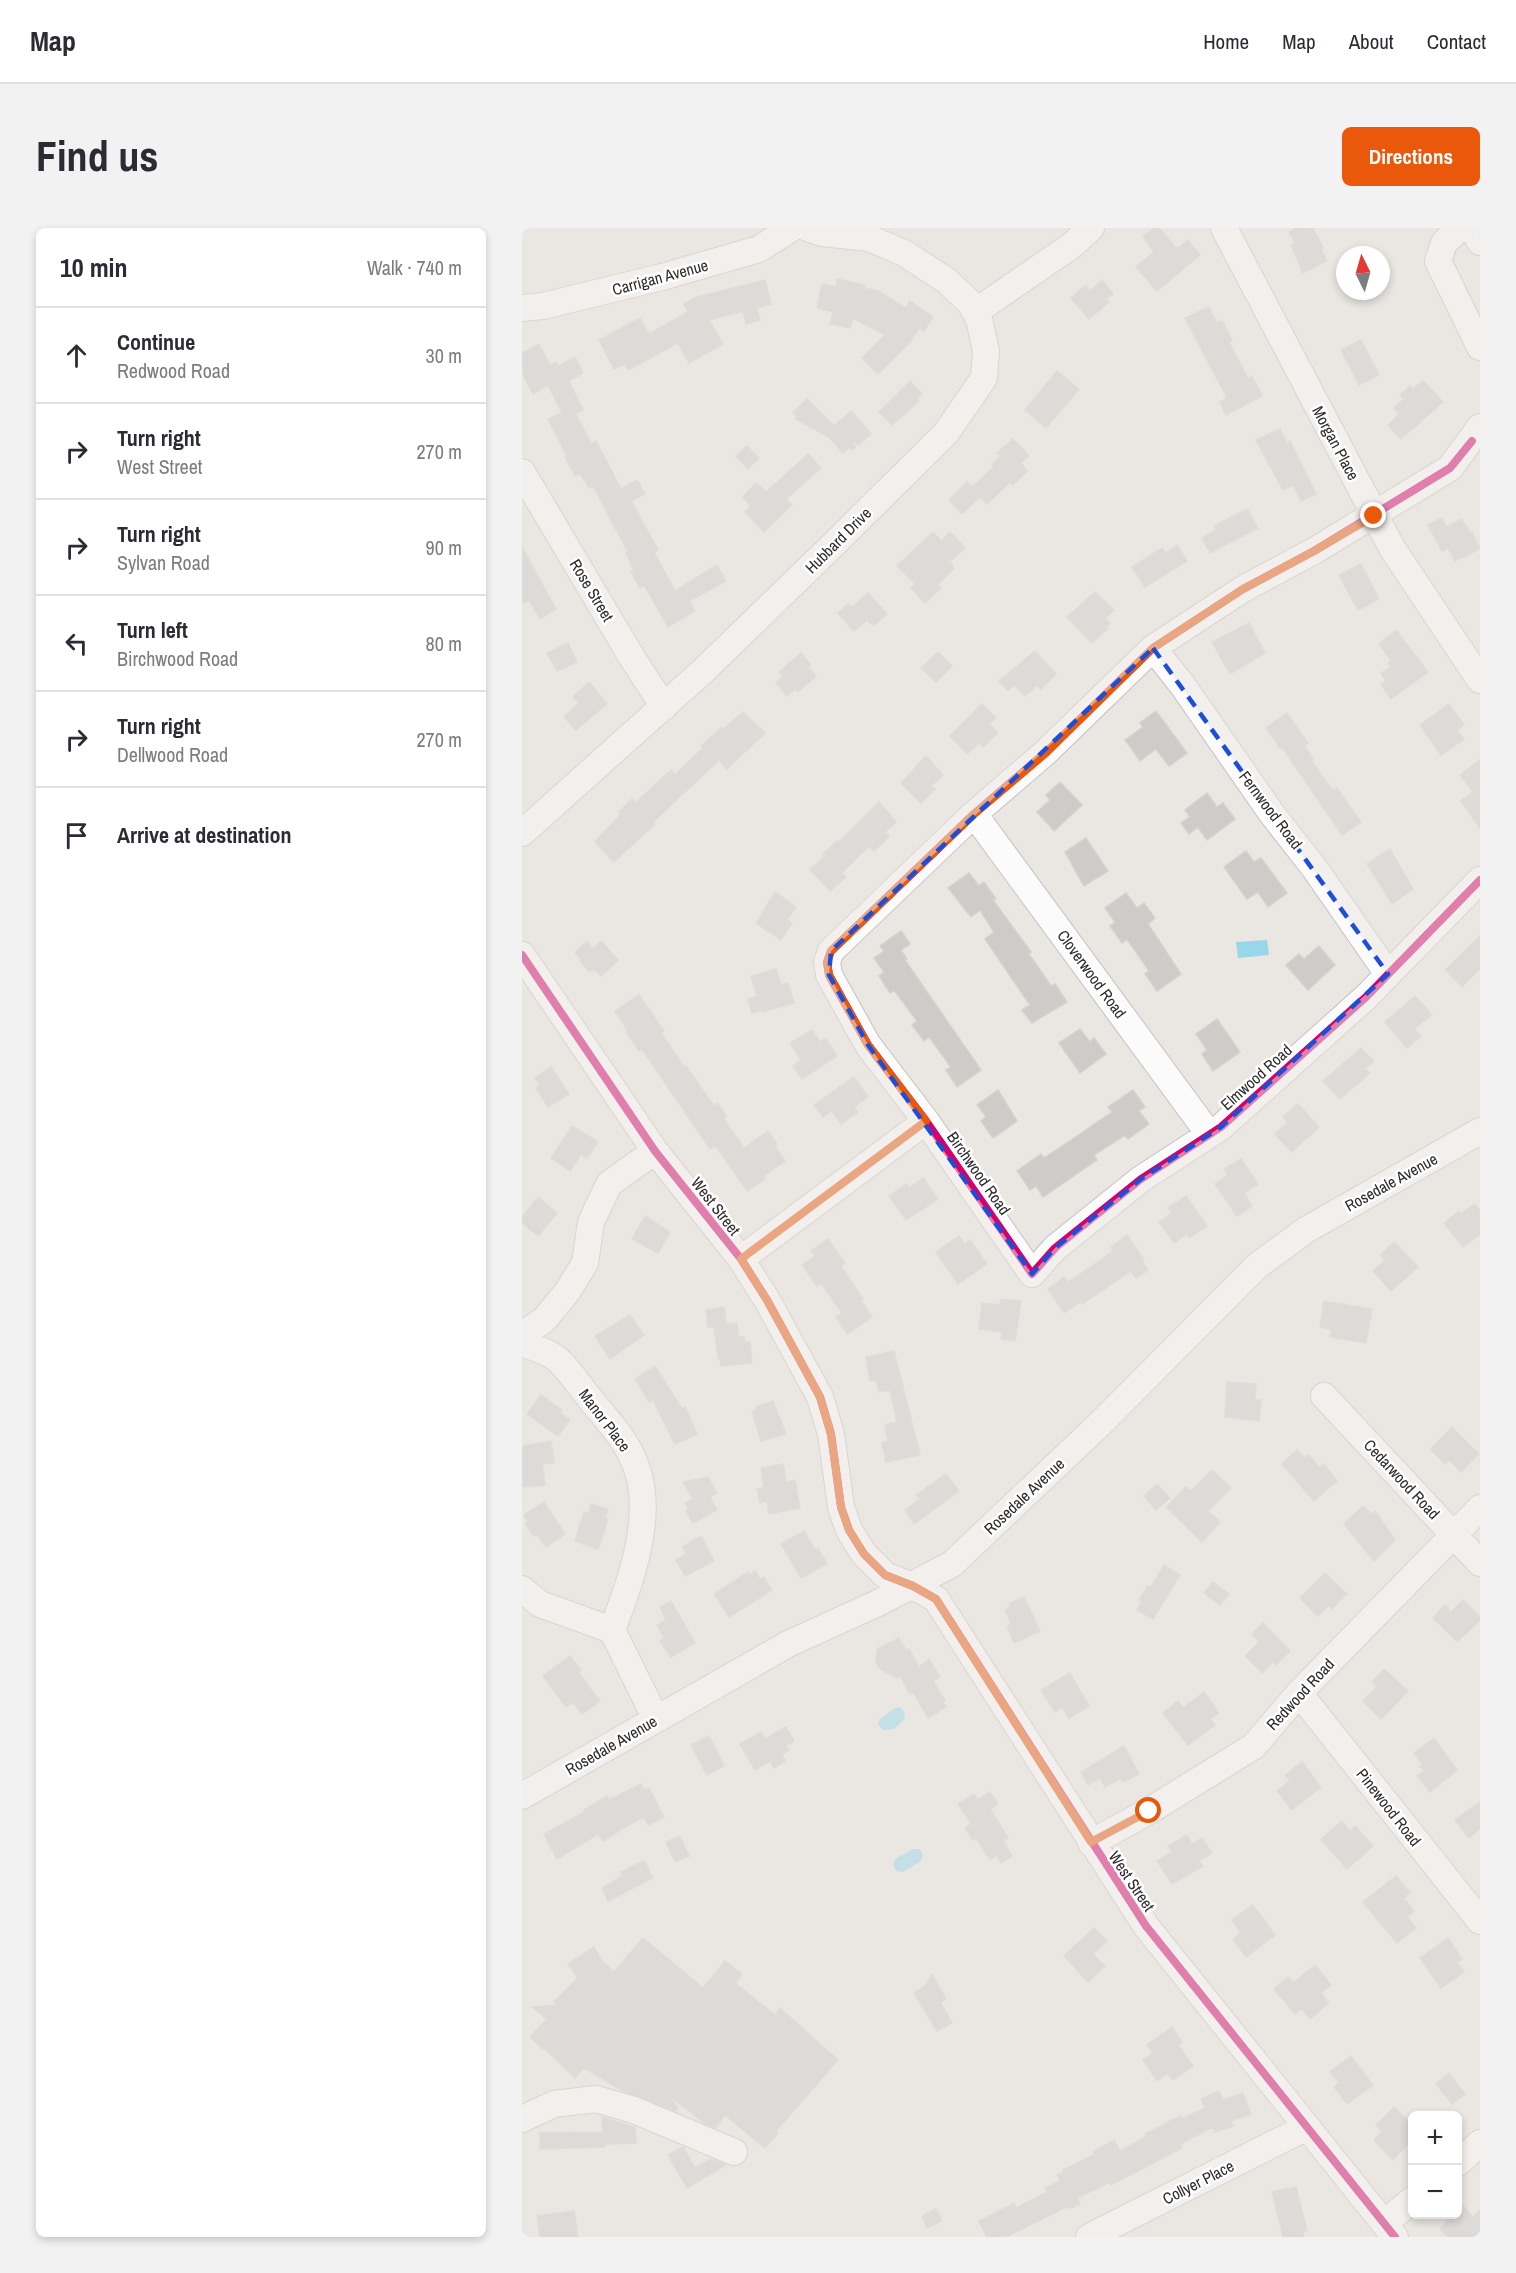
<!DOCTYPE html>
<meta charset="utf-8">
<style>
body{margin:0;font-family:"Archivo Narrow",sans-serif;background:#f2f2f3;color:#2b2b33}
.controls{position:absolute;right:18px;bottom:18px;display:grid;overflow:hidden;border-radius:9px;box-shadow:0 3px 9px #0003}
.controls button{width:54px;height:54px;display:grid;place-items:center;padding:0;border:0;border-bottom:2px solid #e1e1e2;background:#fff;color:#2b2b33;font:30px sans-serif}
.compass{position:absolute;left:814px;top:18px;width:54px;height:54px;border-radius:50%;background:#fff;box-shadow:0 3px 9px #0003;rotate:355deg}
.stop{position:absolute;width:18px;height:18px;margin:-14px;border:4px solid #ea580c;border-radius:50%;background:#fff}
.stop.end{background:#ea580c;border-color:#fff;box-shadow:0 2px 6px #0008}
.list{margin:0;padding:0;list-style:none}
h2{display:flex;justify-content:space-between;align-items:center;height:78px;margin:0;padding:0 24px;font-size:26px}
h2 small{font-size:20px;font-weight:400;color:#7c7c81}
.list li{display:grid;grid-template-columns:39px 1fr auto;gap:18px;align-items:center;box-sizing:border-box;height:96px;padding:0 24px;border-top:2px solid #e1e1e2}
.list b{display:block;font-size:22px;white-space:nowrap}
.list p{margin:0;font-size:20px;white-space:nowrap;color:#7c7c81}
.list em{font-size:20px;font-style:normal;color:#7c7c81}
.icon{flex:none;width:33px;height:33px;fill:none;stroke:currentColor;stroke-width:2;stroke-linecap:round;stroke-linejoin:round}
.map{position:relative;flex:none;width:958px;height:2009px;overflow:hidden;border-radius:9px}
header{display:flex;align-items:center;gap:36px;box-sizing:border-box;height:84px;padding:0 30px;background:#fff;border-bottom:2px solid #e1e1e2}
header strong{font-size:28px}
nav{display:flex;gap:33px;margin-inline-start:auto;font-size:21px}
.intro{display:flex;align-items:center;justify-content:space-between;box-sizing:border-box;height:144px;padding:0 36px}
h1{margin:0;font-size:42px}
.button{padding:15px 27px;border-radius:9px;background:#ea580c;color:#fff;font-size:21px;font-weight:700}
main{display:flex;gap:36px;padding:0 36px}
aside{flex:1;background:#fff;border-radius:9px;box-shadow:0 3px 9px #0003}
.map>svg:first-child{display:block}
.water{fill:#97d7e9}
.building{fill:#ceccc9;stroke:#d4d1ce;stroke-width:1.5}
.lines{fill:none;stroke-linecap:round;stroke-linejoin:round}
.minor-casing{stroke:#c3c2c2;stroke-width:28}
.minor{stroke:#fcfbfb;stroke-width:26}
.cycleway-casing{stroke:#fff;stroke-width:11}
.cycleway{stroke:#d6006c;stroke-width:8}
.route{stroke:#ea580c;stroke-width:8}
.marked{fill:none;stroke:#1d4ed8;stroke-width:4.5;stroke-dasharray:12 8;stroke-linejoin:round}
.labels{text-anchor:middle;stroke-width:5;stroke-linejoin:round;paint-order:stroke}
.street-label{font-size:16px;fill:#2b2b2b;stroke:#fff}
</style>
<header>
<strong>Map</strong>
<nav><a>Home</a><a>Map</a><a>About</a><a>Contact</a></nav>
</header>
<div class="intro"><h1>Find us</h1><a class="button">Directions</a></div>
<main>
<aside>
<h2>10 min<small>Walk · 740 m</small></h2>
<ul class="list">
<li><svg class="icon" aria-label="ahead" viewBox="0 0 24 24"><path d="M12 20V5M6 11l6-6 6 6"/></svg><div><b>Continue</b><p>Redwood Road</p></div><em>30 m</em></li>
<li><svg class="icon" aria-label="right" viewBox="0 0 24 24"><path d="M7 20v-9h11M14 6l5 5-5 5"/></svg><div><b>Turn right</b><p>West Street</p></div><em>270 m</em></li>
<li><svg class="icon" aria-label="right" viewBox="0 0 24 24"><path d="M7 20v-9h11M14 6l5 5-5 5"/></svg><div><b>Turn right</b><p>Sylvan Road</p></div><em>90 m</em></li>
<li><svg class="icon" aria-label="left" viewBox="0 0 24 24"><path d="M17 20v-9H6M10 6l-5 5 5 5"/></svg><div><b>Turn left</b><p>Birchwood Road</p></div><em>80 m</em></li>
<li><svg class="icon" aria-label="right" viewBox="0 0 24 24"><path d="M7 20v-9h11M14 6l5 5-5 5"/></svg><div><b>Turn right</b><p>Dellwood Road</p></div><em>270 m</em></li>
<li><svg class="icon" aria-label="arrive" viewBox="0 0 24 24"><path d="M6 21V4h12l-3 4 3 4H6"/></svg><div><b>Arrive at destination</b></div></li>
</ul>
</aside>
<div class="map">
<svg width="958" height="2009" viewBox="0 0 958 2009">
<rect width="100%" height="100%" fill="#eae6e2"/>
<path class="water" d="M745,712L747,727L716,730L714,714Z
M378,1479L382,1484L383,1491L372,1501L361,1502L356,1496L358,1491L373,1480Z
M391,1621H398L401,1627L399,1633L381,1644L374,1643L371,1637L373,1631Z"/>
<path class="building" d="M632,0H637L655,21L666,12L678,27L635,63L614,39L632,24L621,9Z
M775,0H791L801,20L799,21L805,33L781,45L769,17L773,15L767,4Z
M315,51L343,57V60L356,63L384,80L388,73L411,89L402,103L397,100L388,114L356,146L340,130L363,107L331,90L328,100L308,96L311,84L295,80L300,56L314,59Z
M243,52L249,76L235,80L238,92L224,96L221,83L187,92L201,116L167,135L156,115L106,142L103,136L92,141L77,112L118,90L127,106L166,84L162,76L172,70Z
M580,52L591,66L585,71L587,74L567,91L549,70L564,57L568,63Z
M687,79L695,95L700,92L710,112L707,114L726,151L730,148L740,168L704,187L698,174L705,170L663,90Z
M839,112L857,147L837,157L819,122Z
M17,116L28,137L34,134L36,138L53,129L61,145L47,153L61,182L54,186L69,216L74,213L99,261L115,252L123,266L109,273L136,322L132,324L153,363L195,337L204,353L167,373L173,383L146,399L122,357L118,360L109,344L112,343L104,325L106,324L71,258L67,260L58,245L53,248L43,229L45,228L26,191L40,185L26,157L11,166L0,145V125Z
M535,143L557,161L524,200L503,182Z
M388,153L400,166L395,171L397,173L370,197L357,184Z
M901,153L921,174L879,211L866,197L877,186L872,180L882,171L878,167L888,158L891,161Z
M285,171L312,198L329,183L349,206L336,217L333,214L331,216L333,219L331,222L327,220L321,225L307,209L273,191L275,188L271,185Z
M758,201L765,215L768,213L794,266L779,273L771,257L761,262L734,212Z
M491,211L507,228L499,235L505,243L491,257L488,254L465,276L458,269L440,286L427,272L445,254L450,259L472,239L470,236L479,228L475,225Z
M225,218L237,230L226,241L214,228Z
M286,226L299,240L264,271L270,277L242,304L223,284L229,278L220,269L234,255L244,264Z
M725,281L736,300L688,325L680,310L694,302L692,298Z
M920,290L924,299L940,291L948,305L950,304L958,321L933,333L926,320L920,323L906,297Z
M411,304L420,313L428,304L443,320L428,333L432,341L416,356L419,360L403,375L389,360L393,356L375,338Z
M655,317L665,333L623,359L610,339L640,320L644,325Z
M0,319L34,381L18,391L7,372L0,376Z
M839,336L857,371L836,382L817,347Z
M573,364L592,382L583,390L588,395L584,399L586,400L570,415L545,389Z
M346,365L365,386L351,398L345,392L332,403L316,385L326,376L330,379Z
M727,395L743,425L708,446L690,414Z
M874,402L906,444L869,471L859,456L864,453L859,445L869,439L866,435L869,432L857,416Z
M46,415L55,434L35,443L25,425Z
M513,423L534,446L519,461L515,457L503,468L492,457L486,463L477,453Z
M416,424L430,438L414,454L399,440Z
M279,425L289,437L286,439L294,448L276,464L273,461L265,468L254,455L261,448L257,444Z
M67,454L85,476L54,502L42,489L57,475L51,469Z
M460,476L474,490L467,496L476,505L461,519L457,515L445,526L428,508Z
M927,476L942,497L935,502L942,511L919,527L898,497Z
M634,483L665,525L647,538L634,521L618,533L603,512L621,499L618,495Z
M221,484L243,505L205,541L197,532L131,594L133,596L92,634L73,614L99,586L97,584L110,571L113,575L149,542L153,547L181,520L179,518L200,499L201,501Z
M765,485L786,515L782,518L791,531L789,532L811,563L815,560L839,594L820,607L760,519L758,520L744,500Z
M404,528L421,547L409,558L413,561L399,575L379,555Z
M958,532V600L939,573L951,564L938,547Z
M538,554L560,577L532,603L515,584L528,572L524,567Z
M685,565L695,579L701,575L713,591L685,612L676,599L667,606L659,595L668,589L663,582Z
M357,574L374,594L363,604L367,609L352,623L347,618L320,645L324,649L308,663L288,642L303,628L301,626L315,613L317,614Z
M564,610L586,643L562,658L543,624Z
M868,621L891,661L870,676L845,636Z
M724,623L732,634L739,630L765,665L746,679L736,664L725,671L702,639Z
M447,645L457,658L462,654L474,671L471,672L509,724L507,726L529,758L533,756L545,774L510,795L500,782L508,777L463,711L472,704L458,682L449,689L426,660Z
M253,664L274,679L265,692L270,695L259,712L234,695Z
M604,665L615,680L622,675L633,690L626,696L659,746L635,763L623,746L627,743L605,711L600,715L588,698L593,694L583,680Z
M379,703L388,716L379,722L385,731L383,732L459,842L435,859L424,842L429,839L407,809L402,813L390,797L395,793L372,762L368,765L357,748L362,744L352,730L362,723L358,718Z
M958,708V741L940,759L923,742Z
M65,713L71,721L79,713L96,732L79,748L72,741L68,744L58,733L60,732L53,724Z
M797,718L813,737L786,762L764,737L777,726L782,731Z
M254,741L259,757L266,755L272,775L241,784V782L230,785L226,771L235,768L229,748Z
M117,767L142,803L139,805L163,840L164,838L192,878L196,875L204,888L201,890L222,920L246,903L255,916L253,918L263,933L241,948L243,951L225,963L194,918L188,921L120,821L117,823L104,804L106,803L93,783Z
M893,768L910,787L892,801L899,808L885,820L863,794Z
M695,791L718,824L691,843L680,826L685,822L674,806Z
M558,801L568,814L572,810L584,826L558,845L537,815Z
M290,802L298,814L304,810L315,828L280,851L271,838L279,832L268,815Z
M839,820L852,833L843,841L848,845L818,871L801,853Z
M29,839L47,866L26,879L14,860L18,857L13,850Z
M332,849L346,869L332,879L336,884L319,896L310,883L301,889L292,877Z
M476,862L495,893L471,910L459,893L464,889L455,877Z
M611,862L623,879L617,883L627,896L606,911L603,907L572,927L575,932L521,969L514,958L508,962L495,943L519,926L522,930L558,906L590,884L586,879Z
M776,876L797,899L770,924L753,906L766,894L761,889Z
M50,898L76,914L65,930L59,926L48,943L29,930Z
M719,931L736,956L722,965L730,978L715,988L693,956L706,947L702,941Z
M401,950L416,971L384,992L367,968L384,956L387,960Z
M664,968L685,998L667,1010L665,1006L652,1015L637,994L650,985L646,980Z
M16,969L35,985L16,1008L0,995V989Z
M952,976L958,983V1006L941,1019L922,995L937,983L939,986Z
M123,988L148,1004L136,1025L110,1011Z
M605,1007L622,1032L620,1034L626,1042L614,1050L609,1043L560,1076L558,1074L542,1085L526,1061L542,1049L546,1054L570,1038L591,1023L589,1019Z
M437,1008L443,1016L448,1012L465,1036L436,1056L414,1024Z
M306,1011L323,1035L319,1038L341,1071L339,1072L350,1089L325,1106L314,1089L320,1085L299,1055L295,1058L280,1037L293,1028L289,1023Z
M872,1014L896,1039L869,1063L851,1043L863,1032L858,1027Z
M479,1071L499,1073L493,1113L479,1111L480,1104L457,1101L460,1075L478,1077Z
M802,1073L850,1081L844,1115L808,1109L809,1101L798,1099Z
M202,1079L204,1096L215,1095L217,1109H222L223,1114H228L230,1135L199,1138L198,1131H196L192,1099H186L184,1082Z
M108,1087L122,1107L88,1131L73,1108Z
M372,1123L398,1227L364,1234L360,1215L366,1213L363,1197L375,1194L368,1162L357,1164L354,1152L348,1153L344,1129Z
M133,1138L160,1181L163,1179L175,1206L153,1216L131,1172L127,1174L113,1151Z
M705,1154L734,1156L733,1172H739L737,1193L703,1189Z
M19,1167L40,1182L38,1185L48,1192L36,1208L5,1186Z
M251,1173L264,1206L239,1213L230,1183L235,1182L234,1179Z
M930,1199L957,1226L939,1244L927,1232L923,1236L908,1221Z
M29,1213L32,1235L20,1236L23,1257L0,1259V1218Z
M775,1222L783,1230L787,1227L798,1240L802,1236L815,1253L792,1273L760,1236Z
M261,1236L264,1254L273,1252L278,1280L247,1286L245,1273L238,1275L235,1261L242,1260L239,1240Z
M690,1242L709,1260L686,1283L698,1294L680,1314L644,1279L664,1259L669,1263Z
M424,1246L437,1263L392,1296L383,1282L398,1271L394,1267Z
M186,1249L195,1265L188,1269L195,1282L171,1295L164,1283L166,1281L163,1275L171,1271L161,1254Z
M635,1256L648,1270L634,1282L622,1268Z
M22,1274L43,1306L24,1319L15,1306L11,1308L4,1296L6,1294L2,1287Z
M69,1276L86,1281L83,1290L86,1291L76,1321L53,1313L62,1284L67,1285Z
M841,1278L849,1286L853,1283L873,1312L852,1333L822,1296Z
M282,1303L293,1322L296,1320L305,1336L279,1350L259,1316Z
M179,1308L192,1333L163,1348L154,1332L164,1326L160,1319Z
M642,1337L658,1347L631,1391L615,1382L619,1374L617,1372L626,1358L629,1359Z
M233,1343L238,1351L242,1349L250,1362L207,1389L192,1366L226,1344L228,1347Z
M803,1345L825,1366L810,1381L807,1377L796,1388L778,1370Z
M691,1354L707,1366L698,1377L682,1365Z
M502,1369L518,1403L492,1415L485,1398L489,1396L483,1382L488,1379L487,1376Z
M941,1372L958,1389V1392L935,1414L911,1390L923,1377L929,1384Z
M149,1373L173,1415L149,1429L138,1413L142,1410L135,1397L144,1392L138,1379Z
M741,1395L768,1423L754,1437L751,1434L740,1445L723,1428L737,1414L730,1406Z
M377,1410L384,1422L387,1421L397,1439L407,1431L418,1449L411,1453L423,1473L421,1474L424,1479L406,1490L391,1464L388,1466L378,1448L375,1450L358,1441L354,1434L355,1421Z
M48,1428L59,1442L56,1444L78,1473L60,1486L51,1474L44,1479L21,1448Z
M862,1441L886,1463L859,1491L841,1473L855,1459L850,1454Z
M548,1445L567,1478L547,1490L540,1479L533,1484L519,1462Z
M682,1464L697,1485L688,1491L693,1497L666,1517L641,1485L656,1473L661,1480Z
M264,1499L272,1513L264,1517L267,1522L260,1526L263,1533L252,1540L248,1533L233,1542L218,1516L239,1504L243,1511Z
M187,1508L202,1538L185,1547L169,1517Z
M912,1510L935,1542L908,1564L895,1548L902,1543L898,1538L900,1536L892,1525Z
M602,1518L617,1546L601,1554L599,1550L583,1559L578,1550L566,1557L559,1544Z
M780,1534L799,1559L770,1582L755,1563L768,1552L763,1547Z
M119,1556L122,1562L127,1560L142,1589L126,1597L122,1589L97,1602V1603L81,1613L76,1606L35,1631L22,1606L63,1584L62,1582L85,1568L87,1572Z
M468,1564L476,1576L468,1581L486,1610L481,1613L490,1628L479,1635L474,1628L468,1632L454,1610L451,1612L443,1600L449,1596L436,1576L452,1566L455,1572Z
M958,1574V1600L947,1610L933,1592Z
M820,1593L828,1603L833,1598L851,1618L825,1641L799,1611Z
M665,1607L670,1616L680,1610L690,1625L677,1633L681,1638L650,1656L635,1633L650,1624L646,1618Z
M158,1608L167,1628L153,1634L144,1614Z
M122,1632L131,1650L86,1673L80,1660L101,1648L99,1644Z
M874,1648L888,1665L882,1670L892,1683L885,1689L894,1700L875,1715L841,1674Z
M731,1677L753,1707L724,1729L711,1711L719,1705L710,1692Z
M572,1700L585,1713L571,1726L583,1738L566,1754L542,1728Z
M121,1710L181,1760L203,1733L220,1746L213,1755L253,1787L258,1780L316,1832L254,1903L256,1905L243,1920L203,1887L193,1900L184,1896L149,1869L156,1881L154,1883L103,1864L62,1840L53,1850L21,1819L20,1821L8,1809L25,1791L10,1779L36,1777L32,1774L56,1750L46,1736L72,1719L80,1733L92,1744Z
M926,1710L940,1731L935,1734L942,1744L919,1760L898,1730Z
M793,1737L809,1757L799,1765L807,1775L788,1791L780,1780L773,1786L752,1761L766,1749L771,1755Z
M410,1747L424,1771L418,1774L430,1795L415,1803L392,1765L402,1759Z
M650,1799L660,1814L656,1817L671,1838L651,1852L646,1845L635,1853L621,1832L631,1825L625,1817Z
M829,1828L851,1857L825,1876L812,1859L817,1855L808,1844Z
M927,1845L943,1866L930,1876L914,1856Z
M697,1863L701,1872L721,1865L729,1886L709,1893L711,1898L693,1904L691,1899L658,1916L660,1920L589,1957L588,1954L555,1970L558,1976L551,1979L542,1980L484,2009H465L457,1993L492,1975L494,1980L525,1964L523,1960L538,1953L535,1947L542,1944L541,1942L573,1926L571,1924L592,1912L598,1923L625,1908L623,1906L658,1888L660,1891L683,1880L679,1871Z
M872,1879L891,1897V1912L871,1932L852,1912L860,1903L854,1897Z
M80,1889L113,1899L114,1915L83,1916V1919L18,1921V1905L81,1904Z
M161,1919L173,1940L189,1931L204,1937L165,1960L146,1927Z
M774,1959L785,2003L781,2004L782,2009H761L750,1964Z
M941,1978L951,1989L958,1982V2009H926L918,2001L932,1986H936V1983Z
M414,1981L420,1993L405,2000L400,1988Z
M52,1983L56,2009H18L15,1988Z"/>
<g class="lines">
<g class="minor-casing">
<path id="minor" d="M702,0L870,320L958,452
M938,0L922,15L916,33L958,119
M950,0L958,14
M0,80L21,78L140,49L237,21L270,0
M453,84L549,18L569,0
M958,199L928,240L792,323L721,361L631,420L524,524L452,586L309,723L305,734L307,747L346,817L404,893L510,1046L533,1020L619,951L699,899L844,769L958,652
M0,244L109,428L142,479
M631,420L661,458L750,586L793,641L866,746
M452,586L687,906
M0,605L182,442L313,315L424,205L462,150L464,123L457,91L448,75L425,53L382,25L347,10L300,5L285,0
M0,727L133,923L219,1031L245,1072L298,1169L309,1206L319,1279L327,1302L342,1326L363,1347L391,1358L414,1371L624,1698L873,2009
M219,1031L404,893
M0,1107L22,1092L45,1064L63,1035L69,994L87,956L133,923
M0,1115C10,1119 25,1123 34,1130C47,1141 58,1159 69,1172C86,1193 107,1215 115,1241C132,1290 108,1356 90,1402
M802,1168L958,1335
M0,1361L18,1376L90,1402L134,1491
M777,1465L958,1693
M0,1568L266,1416L356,1375L430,1336L581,1193L735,1038L784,1002L958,903
M569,1615L627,1583L732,1518L777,1465L958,1280
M0,1891L32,1876L74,1871L112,1882L212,1924
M936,1935L958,1915
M863,1995L890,1972
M567,2009L785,1899"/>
</g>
<use href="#minor" class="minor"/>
<g class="cycleway-casing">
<path id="cycleway" d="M950,213L928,240L792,323L721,361L631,420L524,524L452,586L309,723L305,734L307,747L346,817L404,893L510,1046L533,1020L619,951L699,899L844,769L958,652
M0,727L133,923L219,1031L245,1072L298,1169L309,1206L319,1279L327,1302L342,1326L363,1347L391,1358L414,1371L624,1698L873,2009"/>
</g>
<use href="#cycleway" class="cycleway"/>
</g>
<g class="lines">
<path class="route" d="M627,1583L569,1614L414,1371L391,1358L363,1347L342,1326L327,1302L319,1279L309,1206L298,1169L245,1072L219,1031L404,893L346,817L307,747L305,734L309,723L452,586L524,525L631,420L721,361L792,323L852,288"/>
</g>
<path d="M0 0H958V2009H0ZM631,420L866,746L699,899L619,951L533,1020L510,1046L346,817L307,747L309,723Z" fill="#eae6e2" fill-opacity=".55" fill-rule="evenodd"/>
<path class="marked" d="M631,420L866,746L699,899L619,951L533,1020L510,1046L346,817L307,747L309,723Z"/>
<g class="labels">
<g class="street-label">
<text transform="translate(138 49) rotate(-15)" y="6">Carrigan Avenue</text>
<text transform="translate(814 215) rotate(62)" y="6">Morgan Place</text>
<text transform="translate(316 312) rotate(-45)" y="6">Hubbard Drive</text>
<text transform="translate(70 362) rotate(59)" y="6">Rose Street</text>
<text transform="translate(749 582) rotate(53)" y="6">Fernwood Road</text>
<text transform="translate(570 746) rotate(54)" y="6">Cloverwood Road</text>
<text transform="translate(734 849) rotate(-42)" y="6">Elmwood Road</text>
<text transform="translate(457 945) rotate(55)" y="6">Birchwood Road</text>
<text transform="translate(869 954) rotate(-29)" y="6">Rosedale Avenue</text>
<text transform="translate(194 978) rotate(52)" y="6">West Street</text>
<text transform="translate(83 1192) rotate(53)" y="6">Manor Place</text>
<text transform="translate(880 1251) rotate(47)" y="6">Cedarwood Road</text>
<text transform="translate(502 1268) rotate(-43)" y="6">Rosedale Avenue</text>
<text transform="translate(778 1466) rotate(-47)" y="6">Redwood Road</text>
<text transform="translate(89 1517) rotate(-30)" y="6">Rosedale Avenue</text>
<text transform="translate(867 1579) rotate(52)" y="6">Pinewood Road</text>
<text transform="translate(610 1653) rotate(56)" y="6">West Street</text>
<text transform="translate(676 1954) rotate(-27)" y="6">Collyer Place</text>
</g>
</g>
</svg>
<div class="controls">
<button>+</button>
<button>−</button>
</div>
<svg class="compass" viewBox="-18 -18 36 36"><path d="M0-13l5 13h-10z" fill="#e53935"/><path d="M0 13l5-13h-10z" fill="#7c7c81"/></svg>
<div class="stop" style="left:627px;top:1583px"></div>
<div class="stop end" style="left:852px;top:288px"></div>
</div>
</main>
